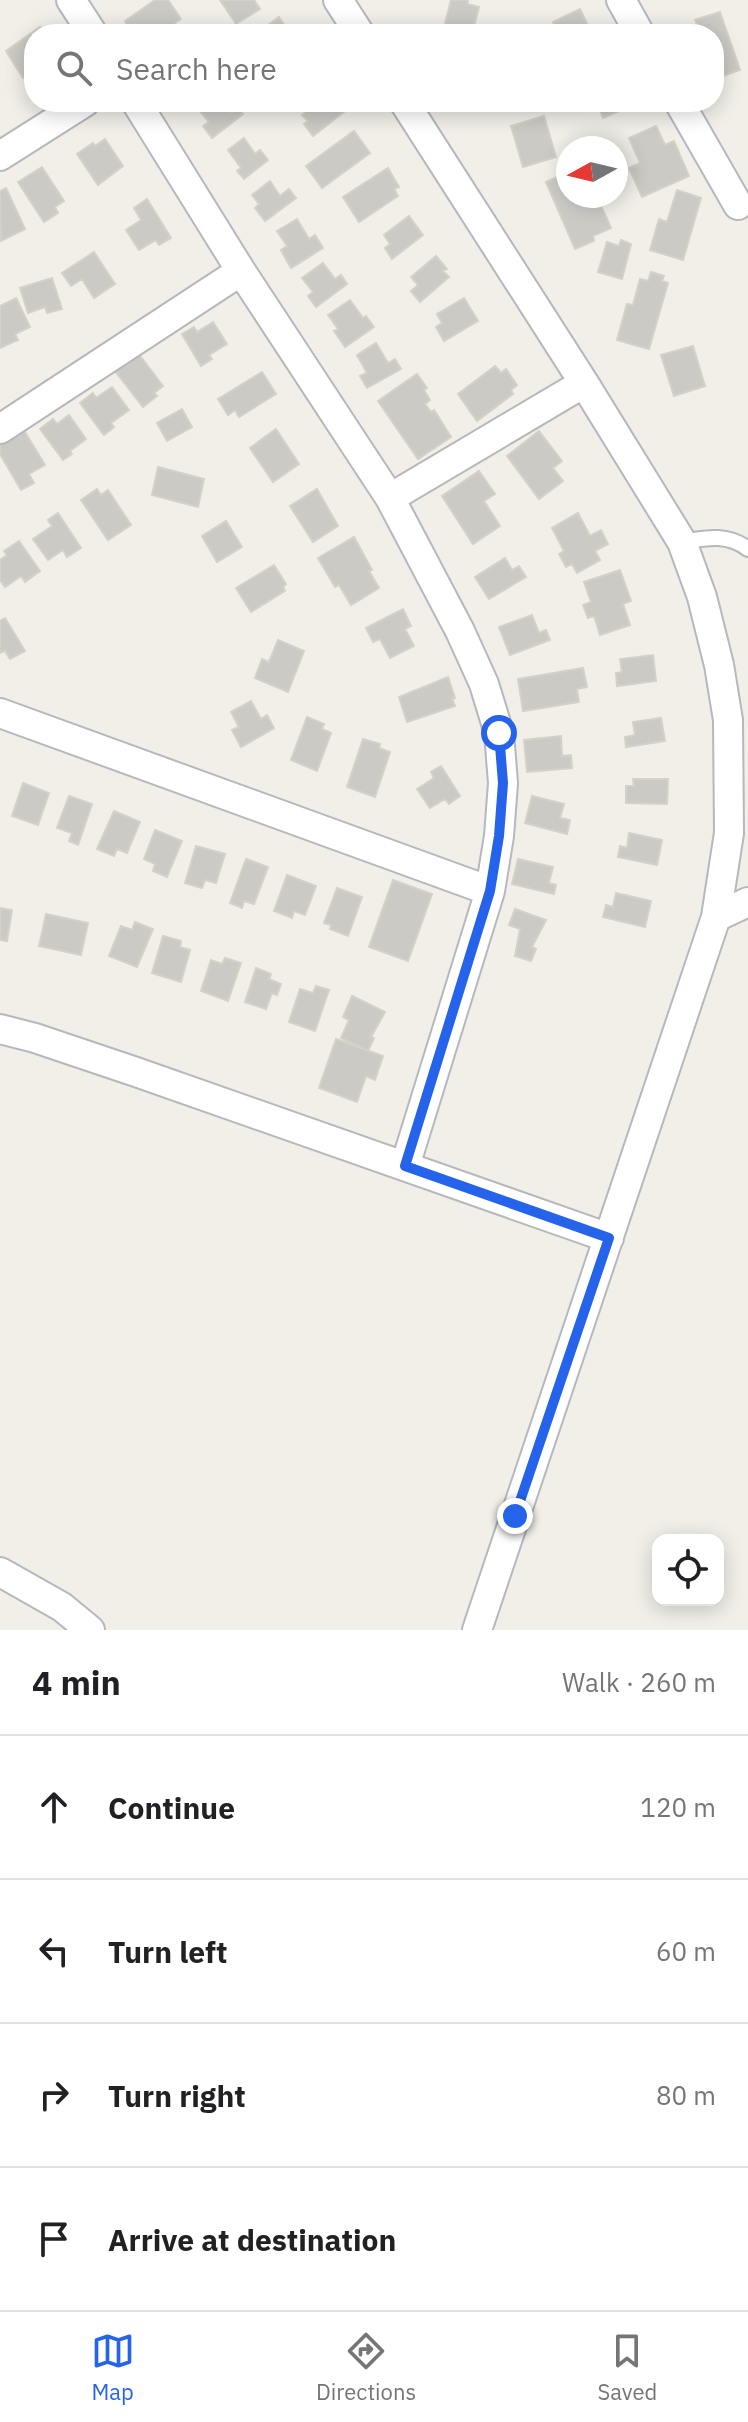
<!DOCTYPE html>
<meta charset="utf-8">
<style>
body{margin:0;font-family:"IBM Plex Sans",sans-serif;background:#f2f2f2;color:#202124}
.controls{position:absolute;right:24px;bottom:24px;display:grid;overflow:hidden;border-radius:16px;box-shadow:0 4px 20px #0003}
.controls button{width:72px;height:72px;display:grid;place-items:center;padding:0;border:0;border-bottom:2px solid #e0e0e0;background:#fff;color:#202124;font:40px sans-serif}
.compass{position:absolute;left:556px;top:136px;width:72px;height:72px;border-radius:50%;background:#fff;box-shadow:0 4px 20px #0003;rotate:262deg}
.stop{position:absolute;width:24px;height:24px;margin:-18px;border:6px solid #2563eb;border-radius:50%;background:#fff}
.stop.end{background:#2563eb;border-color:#fff;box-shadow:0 2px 8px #0008}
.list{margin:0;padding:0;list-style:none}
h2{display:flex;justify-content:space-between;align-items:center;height:104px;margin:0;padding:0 32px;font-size:34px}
h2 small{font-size:26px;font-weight:400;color:#757577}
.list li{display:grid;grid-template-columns:52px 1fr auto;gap:24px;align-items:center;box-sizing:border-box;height:144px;padding:0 32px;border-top:2px solid #e0e0e0}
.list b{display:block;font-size:30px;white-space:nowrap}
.list em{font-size:26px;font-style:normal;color:#757577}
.icon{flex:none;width:44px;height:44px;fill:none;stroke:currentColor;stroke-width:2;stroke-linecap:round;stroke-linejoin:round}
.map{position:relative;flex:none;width:748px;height:1630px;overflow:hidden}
.search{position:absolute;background:#fff;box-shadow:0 4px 20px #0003;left:24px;right:24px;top:24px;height:88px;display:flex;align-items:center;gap:20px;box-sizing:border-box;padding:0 28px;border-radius:32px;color:#757577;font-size:30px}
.sheet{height:680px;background:#fff}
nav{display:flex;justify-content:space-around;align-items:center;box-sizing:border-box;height:112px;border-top:2px solid #e0e0e0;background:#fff;font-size:22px;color:#757577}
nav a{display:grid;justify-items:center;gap:4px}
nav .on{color:#2563eb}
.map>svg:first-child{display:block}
.building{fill:#cccac5;stroke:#d6d1c6;stroke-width:2}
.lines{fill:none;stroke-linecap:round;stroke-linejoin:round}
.lane-casing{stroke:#b5b8bc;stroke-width:18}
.street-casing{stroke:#b5b8bc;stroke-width:32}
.lane{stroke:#fff;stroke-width:14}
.street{stroke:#fff;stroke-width:28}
.route{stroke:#2563eb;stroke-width:10}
</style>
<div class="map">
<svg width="748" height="1630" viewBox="0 0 748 1630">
<rect width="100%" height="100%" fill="#f1efe8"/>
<path class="building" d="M155,0H168L181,19L171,26L174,31L171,34H132L125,21Z
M220,0H254L260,9L236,24Z
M451,0H468L467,4L479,7L472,34L443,31Z
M580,9L592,34H558L553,22Z
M720,12L740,70L717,78L714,70V34H691L689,28L697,25L695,20Z
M279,17L290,34H256Z
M40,27L45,34H34V70L23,78L6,51Z
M211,102H223L231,112L237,107L243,114L212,138L203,126L209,122L200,111Z
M319,102H339L345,111L313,136L304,124L308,121L302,115Z
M597,102H635L636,104L603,118Z
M544,116L556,157L523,167L511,126Z
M656,126L665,145L674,141L689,176L642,197L629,168L640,163L629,138Z
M354,131L370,153L322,188L306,166Z
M244,138L255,154L260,150L268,160L244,179L237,171L241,168L228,150Z
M105,139L123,166L98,185L77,154L93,143L95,146Z
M42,167L64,201L55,207L58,213L44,222L18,182Z
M388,168L399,187L394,189L398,196L359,222L343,197Z
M568,172V196H589L593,204L599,201L611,228L593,236L594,241L575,249L546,182Z
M270,181L280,196L289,189L296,198L265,221L255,208L259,204L252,195Z
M6,188L25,229L1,241L0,191Z
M677,190L701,198L683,260L650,250L659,219L667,222Z
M147,199L171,238L159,245L156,240L139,250L126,230L141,220L134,208Z
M409,216L423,235L392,259L385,248L390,244L384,235Z
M297,219L309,239L315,235L323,248L291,268L281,250L287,246L277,231Z
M621,240L631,244L622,279L598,272L607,242L619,246Z
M94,252L115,284L94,298L82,279L71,286L62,273Z
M436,256L447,269L443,271L449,277L420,302L411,291L418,285L411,277Z
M323,263L335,279L341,275L347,284L316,307L308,296L313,292L302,278Z
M651,272L664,276L662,281L668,283L649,349L617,340L627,304L633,305L640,279L648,281Z
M52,278L62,309L47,313L45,307L28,313L20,288Z
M16,298L30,327L15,334L18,340L0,348V306Z
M464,298L478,321L444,341L436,327L442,323L437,314Z
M350,300L363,318L366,316L374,327L345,347L334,331L338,329L328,315Z
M213,322L227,344L209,355L212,359L201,366L182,334L194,327L197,332Z
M376,343L388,363L395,359L401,369L367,388L360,376L367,373L357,355Z
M693,346L705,386L674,396L661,355Z
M138,353L163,386L154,393L157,396L143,407L115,371Z
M495,366L501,373L506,369L517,385L511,390L513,394L477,421L458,394Z
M262,372L276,394L239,417L235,410L228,415L218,399Z
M417,374L427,388L424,390L430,400L425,404L431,412L434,410L451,437L418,459L378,401Z
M112,387L129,410L111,423L114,427L104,435L80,403L93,393L96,398Z
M182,409L192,427L167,441L157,423Z
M69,415L86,439L70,451L72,454L63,460L40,429L53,419L57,424Z
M20,424L45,465L29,474L34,483L21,490L0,454V437Z
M276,429L299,464L273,482L250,448Z
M539,431L562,461L553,468L563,481L539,499L507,456Z
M158,467L204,479L198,507L152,495Z
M479,471L495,494L484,501L500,526L473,544L442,496Z
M97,489L101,495L108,490L131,525L108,540L81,500Z
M317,489L338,526L313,542L290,506Z
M58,513L81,548L67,557L63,550L48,560L33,539L52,526L48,520Z
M578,513L590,536L601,530L608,544L595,551L600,560L577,573L572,564L566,567L559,554L564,551L552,528Z
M226,521L242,547L217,562L202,536Z
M354,537L372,570L369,571L379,588L351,605L339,585L335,587L318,558Z
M19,541L40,571L25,582L21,576L5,587L0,580V560L7,555L4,551Z
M505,558L512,570L519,566L526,577L489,599L475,577Z
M274,565L286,584L283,587L285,591L251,612L236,588Z
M620,570L631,601L623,604L630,625L600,635L594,616L588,618L583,605L591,602L584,582Z
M403,609L411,626L405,629L414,646L390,658L380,639L373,642L366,628Z
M532,615L539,633L546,630L550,640L510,655L499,627Z
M5,618L25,651L10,659L5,651L0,653V621Z
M278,640L304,651L288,692L255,678L262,659L269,662Z
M653,655L656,681L617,686L616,673L622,672L620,659Z
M583,668L587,687L577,689L579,702L523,711L518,679Z
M448,677L455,698L452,699L455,706L407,722L399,697Z
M251,701L261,719L267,715L274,728L241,747L232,730L239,727L231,712Z
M307,717L324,724L322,729L331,733L317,771L291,760Z
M661,718L665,741L626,747L625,737L635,735L633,722Z
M561,736L562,756L571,755L572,768L527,772L524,740Z
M363,739L380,744L379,748L390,752L375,797L347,787Z
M441,766L460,796L449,804L445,799L430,808L417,789L434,778L431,772Z
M633,779H668L667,804L626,803V786H634Z
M23,783L49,793L38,825L12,816Z
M69,796L92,804L78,845L69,841L72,833L57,828Z
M532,796L564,804L560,818L570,820L567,834L525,823Z
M114,811L140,822L127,853L117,849L114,856L97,849Z
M155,830L182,841L167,877L153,871L155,864L144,859Z
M629,833L662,840L657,865L618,857L620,846L627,848Z
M196,846L225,854L216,883L205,880L202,888L185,883Z
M246,859L268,867L254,904L244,901L242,908L230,903Z
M518,859L553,867L549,883L556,885L554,894L512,884Z
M287,875L316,886L305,915L294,911L292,918L274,911Z
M393,880L432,894L408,961L369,947Z
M337,888L362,897L348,936L330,929L331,925L324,923Z
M616,893L651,901L645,927L603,917L606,905L613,907Z
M0,908L12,910L7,941L0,940Z
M515,909L546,920L532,947L536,949L531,961L515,956L520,929L509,925Z
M46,914L88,923L81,955L39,946Z
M135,922L153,929L137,967L109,956L121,926L132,930Z
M163,936L181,941L180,947L190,950L181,982L152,973Z
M225,958L241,963L228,1001L201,991L211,960L222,964Z
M256,968L271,974L269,979L281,984L277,995L272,993L266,1009L245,1002Z
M316,986L329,990L315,1031L289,1022L300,989L313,993Z
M352,996L385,1012L371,1037L374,1038L368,1051L341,1038L349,1020L343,1017Z
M336,1039L383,1056L375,1080L366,1076L357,1102L319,1088Z"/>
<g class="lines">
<g class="lane-casing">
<path id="lane" d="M682,542C706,538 727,533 748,549"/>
</g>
<g class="street-casing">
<path id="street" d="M71,0L93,34
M338,0L360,34
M621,0L640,34
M136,102L241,271L390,498L460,631L484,684L499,733L503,783L499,836L490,891L405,1166
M404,102L584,383L682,542L702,597L719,665L728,720L729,833L716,917L477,1630
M679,102L738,205
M0,156L85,102
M0,429L241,271
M390,498L584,383
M0,713L490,891
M716,917L748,902
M0,1029L35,1038L136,1072L609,1238
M0,1572L62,1607L90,1630"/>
</g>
<use href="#lane" class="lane"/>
<use href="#street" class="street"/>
</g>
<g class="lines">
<path class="route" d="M499,733L503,783L499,836L490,891L405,1166L609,1238L515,1516"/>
</g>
</svg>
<div class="controls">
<button><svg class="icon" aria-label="locate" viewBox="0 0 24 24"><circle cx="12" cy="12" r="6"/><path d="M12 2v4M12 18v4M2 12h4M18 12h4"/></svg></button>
</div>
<svg class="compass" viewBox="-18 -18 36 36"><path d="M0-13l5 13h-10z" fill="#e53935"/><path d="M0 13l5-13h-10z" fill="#757577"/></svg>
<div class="stop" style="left:499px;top:733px"></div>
<div class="stop end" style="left:515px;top:1516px"></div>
<div class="search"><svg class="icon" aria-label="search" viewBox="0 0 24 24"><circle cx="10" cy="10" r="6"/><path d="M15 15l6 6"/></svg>Search here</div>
</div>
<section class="sheet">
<h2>4 min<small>Walk · 260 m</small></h2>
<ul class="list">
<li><svg class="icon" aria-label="ahead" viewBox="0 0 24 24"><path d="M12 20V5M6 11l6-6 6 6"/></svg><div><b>Continue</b></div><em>120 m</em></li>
<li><svg class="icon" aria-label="left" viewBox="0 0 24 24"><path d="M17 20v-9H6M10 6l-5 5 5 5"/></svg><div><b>Turn left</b></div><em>60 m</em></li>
<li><svg class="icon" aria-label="right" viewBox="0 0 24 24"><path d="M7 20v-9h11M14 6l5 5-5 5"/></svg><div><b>Turn right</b></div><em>80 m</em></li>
<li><svg class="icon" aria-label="arrive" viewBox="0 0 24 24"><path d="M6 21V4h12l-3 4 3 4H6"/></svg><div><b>Arrive at destination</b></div></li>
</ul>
</section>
<nav>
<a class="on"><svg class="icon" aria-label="map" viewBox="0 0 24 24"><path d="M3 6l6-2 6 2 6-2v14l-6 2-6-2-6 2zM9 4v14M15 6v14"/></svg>Map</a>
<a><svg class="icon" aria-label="directions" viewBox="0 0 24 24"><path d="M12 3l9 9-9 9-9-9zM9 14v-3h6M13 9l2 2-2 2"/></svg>Directions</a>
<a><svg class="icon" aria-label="saved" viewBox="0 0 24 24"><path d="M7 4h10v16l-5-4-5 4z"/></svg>Saved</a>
</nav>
